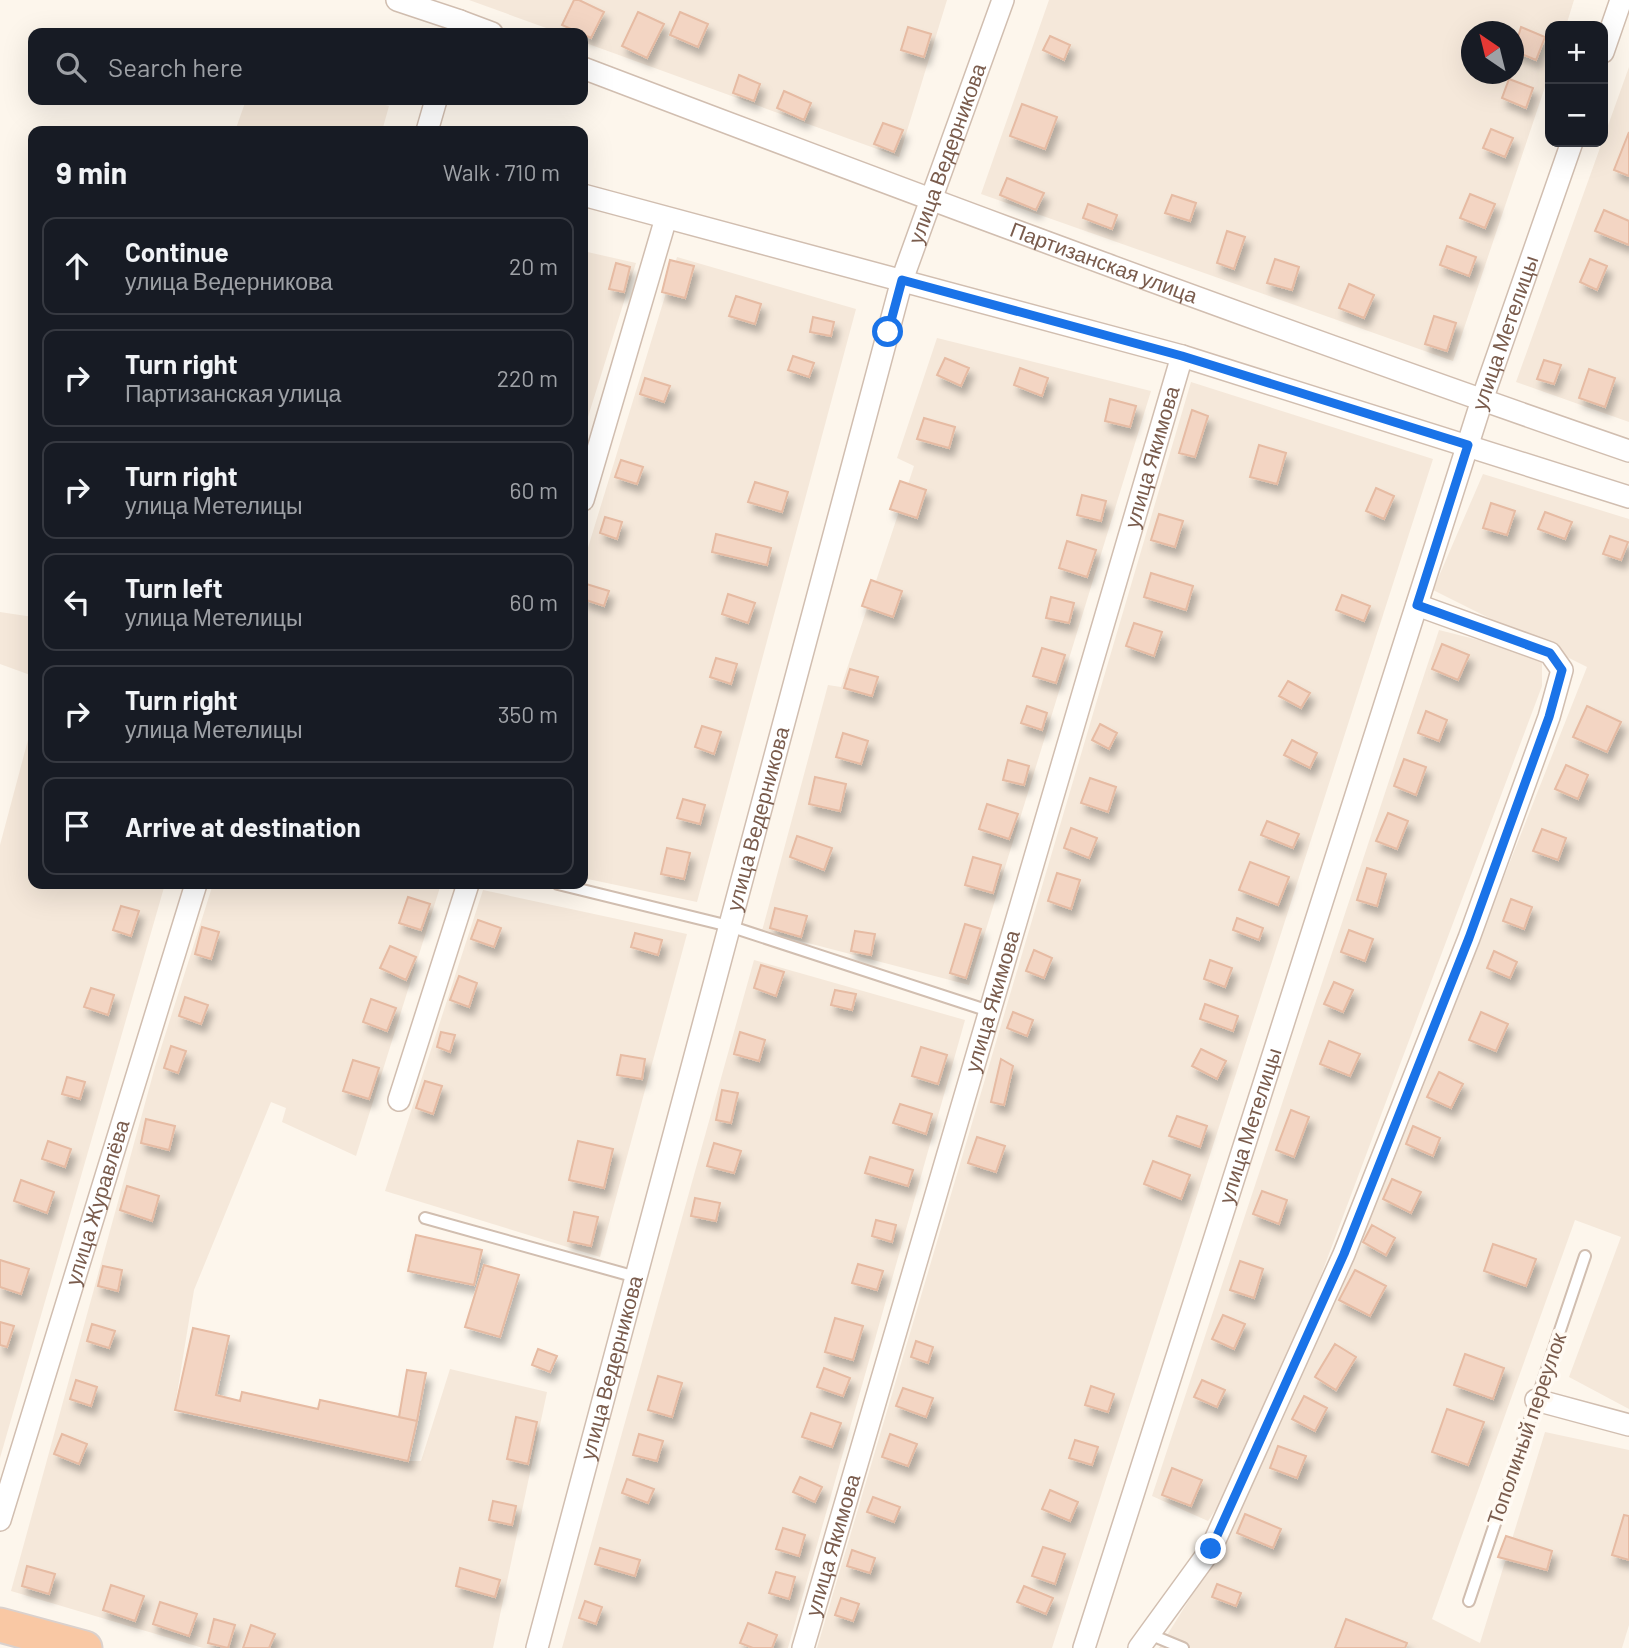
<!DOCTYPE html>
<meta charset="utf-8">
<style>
body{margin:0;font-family:Barlow,sans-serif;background:#242831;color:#f1f3f6}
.controls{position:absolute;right:21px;top:21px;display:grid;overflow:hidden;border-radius:14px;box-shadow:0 7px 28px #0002}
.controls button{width:63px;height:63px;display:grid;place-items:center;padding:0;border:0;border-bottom:2px solid #363941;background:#171b24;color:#f1f3f6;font:35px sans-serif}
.compass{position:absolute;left:1461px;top:21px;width:63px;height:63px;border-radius:50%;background:#171b24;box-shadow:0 7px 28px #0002;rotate:325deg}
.stop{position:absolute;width:21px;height:21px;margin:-16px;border:5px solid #1a73e8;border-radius:50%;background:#fff}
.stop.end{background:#1a73e8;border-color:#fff;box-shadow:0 2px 7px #0008}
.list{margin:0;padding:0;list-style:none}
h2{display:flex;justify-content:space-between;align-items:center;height:91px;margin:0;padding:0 28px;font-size:30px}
h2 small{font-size:23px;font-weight:400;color:#9ea1a6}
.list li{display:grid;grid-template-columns:46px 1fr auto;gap:21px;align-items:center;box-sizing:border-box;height:98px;margin:0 14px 14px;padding:0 14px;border:2px solid #363941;border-radius:14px}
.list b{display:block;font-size:26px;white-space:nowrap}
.list p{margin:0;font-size:23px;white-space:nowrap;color:#9ea1a6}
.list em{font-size:23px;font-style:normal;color:#9ea1a6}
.icon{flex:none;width:38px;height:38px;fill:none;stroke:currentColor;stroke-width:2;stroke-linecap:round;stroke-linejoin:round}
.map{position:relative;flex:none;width:1629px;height:1648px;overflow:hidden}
.search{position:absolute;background:#171b24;box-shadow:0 7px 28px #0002;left:28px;top:28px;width:560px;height:77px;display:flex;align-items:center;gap:18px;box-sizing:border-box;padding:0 24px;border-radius:14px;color:#9ea1a6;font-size:26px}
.panel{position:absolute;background:#171b24;box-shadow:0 7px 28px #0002;left:28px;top:126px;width:560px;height:763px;border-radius:14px}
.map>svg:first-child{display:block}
.residential{fill:#f5e8da;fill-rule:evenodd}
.building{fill:#f3d5c3;stroke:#e6bba3;stroke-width:2;filter:url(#shadow)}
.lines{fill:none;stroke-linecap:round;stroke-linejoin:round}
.service-casing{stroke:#d1beb0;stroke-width:14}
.minor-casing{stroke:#d1beb0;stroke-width:24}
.trunk-casing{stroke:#dad1cd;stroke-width:37}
.service{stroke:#fff;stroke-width:10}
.minor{stroke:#fff;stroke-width:21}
.trunk{stroke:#f9c8a4;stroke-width:33}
.route{stroke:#1a73e8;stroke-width:9}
.labels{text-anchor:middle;stroke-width:7;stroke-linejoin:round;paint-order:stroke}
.street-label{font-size:21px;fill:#7a5c4d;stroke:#fffaf3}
</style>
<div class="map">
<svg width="1629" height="1648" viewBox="0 0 1629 1648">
<defs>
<filter id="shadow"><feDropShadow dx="4.5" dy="8" stdDeviation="3.5" flood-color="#0004"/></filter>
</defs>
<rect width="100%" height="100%" fill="#fdf6ec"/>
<path class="residential" d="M469,0H947L899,157L583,42V33H560Z
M1049,0H1574L1566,26H1550V72L1453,361L981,194ZM1472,32H1514V74H1472Z
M1629,67V422L1516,382Z
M246,100H366L389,106L382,131H235Z
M583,251L636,263L583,433Z
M677,257L856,309L697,902L583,878V564Z
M937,338L1151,391L969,985L762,931L828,685L841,687L914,466L897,458Z
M1191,382L1433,459L1052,1648H817Z
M1483,474L1629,519V1409L1569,1377L1621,1237L1575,1220L1432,1619L1480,1643L1545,1432L1629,1450V1625L1622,1648H1159L1232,1531L1475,950L1587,667L1433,590Z
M0,612L33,617V676L0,664Z
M1439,630L1542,656V686L1255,1451L1208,1521L1152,1496Z
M33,721V884H165L0,1458V845Z
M213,884H441L356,1156L282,1122L286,1108L271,1102L194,1290L174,1412L408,1461H421L450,1369L547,1392L493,1648H203L11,1591L155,1067Z
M483,890L687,934L600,1257L385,1191Z
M754,960L965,1020L788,1648H562Z"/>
<path class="building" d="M574,0H579L604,12L591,38L562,25Z
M638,12L664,24L647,58L622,46Z
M680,12L708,24L698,47L670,35Z
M908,27L931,34L924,57L901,50Z
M1521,27L1545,37L1536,60L1514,51Z
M1050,36L1070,45L1064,60L1043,50Z
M739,75L760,84L754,101L733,93Z
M1509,79L1533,88L1526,108L1502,98Z
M784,91L811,103L804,120L777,108Z
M1022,104L1057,117L1045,149L1010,136Z
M883,123L903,130L894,152L874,144Z
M1491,129L1513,138L1505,157L1483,148Z
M1629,132V176L1614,170Z
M1007,178L1044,193L1036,210L1000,195Z
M1470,194L1495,204L1485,228L1460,218Z
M1172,195L1196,203L1190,221L1165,213Z
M1088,204L1117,215L1112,229L1083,218Z
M1604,210L1629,221V245L1595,231Z
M1227,231L1245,237L1234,269L1217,263Z
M1447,246L1476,257L1469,276L1440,265Z
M1275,259L1299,267L1292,290L1267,283Z
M1590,259L1607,266L1597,290L1580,282Z
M670,260L694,266L685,298L662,292Z
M616,263L630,267L624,292L609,289Z
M1349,284L1374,295L1364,318L1339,308Z
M736,296L761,304L755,324L729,316Z
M1434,316L1456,323L1447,351L1425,344Z
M813,317L834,322L831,336L810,332Z
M793,356L814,363L809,377L788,370Z
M945,358L969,368L961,386L937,375Z
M1544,360L1561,365L1554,384L1537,379Z
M1020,368L1048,378L1042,396L1014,385Z
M1589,369L1615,378L1605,407L1579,398Z
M645,378L670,386L664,402L640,394Z
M1110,399L1136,406L1130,427L1105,421Z
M1192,410L1208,416L1195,457L1179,453Z
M924,418L955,427L949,448L917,439Z
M1259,445L1286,453L1277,484L1250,477Z
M621,460L643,467L637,484L615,477Z
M900,481L926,490L917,518L890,509Z
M755,482L788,492L782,512L748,502Z
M1376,488L1394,496L1384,519L1366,511Z
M1082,495L1106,501L1101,521L1077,515Z
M1491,503L1515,511L1507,535L1483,528Z
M1545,512L1572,522L1565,539L1538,529Z
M1159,514L1183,521L1175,547L1151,540Z
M605,517L622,522L617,539L600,533Z
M716,534L771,548L767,565L712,552Z
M1610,536L1628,542L1621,560L1603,554Z
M1067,541L1096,550L1087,577L1059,568Z
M1151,573L1193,586L1186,610L1144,597Z
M871,580L902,591L893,617L862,606Z
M583,583L609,591L604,606L583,599Z
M728,594L755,603L748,623L722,614Z
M1342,595L1370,606L1364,621L1336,610Z
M1051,597L1074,603L1069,623L1046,618Z
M1134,623L1162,632L1154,656L1126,646Z
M1442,644L1469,655L1458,680L1432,669Z
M1042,648L1065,655L1056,683L1033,676Z
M716,658L737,664L731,684L710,677Z
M850,669L878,677L872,696L844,688Z
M1288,681L1310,693L1301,708L1279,696Z
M1027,706L1047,713L1042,730L1021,723Z
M1587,706L1621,722L1607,752L1573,737Z
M1426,711L1447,720L1439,741L1418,733Z
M1100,724L1117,733L1109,749L1092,740Z
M702,726L721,732L714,754L695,747Z
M843,733L868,741L861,764L836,757Z
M1292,740L1317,753L1310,768L1284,755Z
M1404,759L1426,767L1416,795L1394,786Z
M1008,760L1029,766L1024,785L1003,780Z
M1566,765L1588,775L1578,799L1555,789Z
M815,777L846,784L840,811L809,804Z
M1090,778L1116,787L1108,812L1081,803Z
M683,799L705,805L700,824L677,818Z
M987,804L1018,814L1009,839L979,829Z
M1388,813L1408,821L1397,849L1376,841Z
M1267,821L1299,834L1293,848L1261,835Z
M1071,828L1097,838L1089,858L1064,848Z
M1542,829L1566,838L1558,860L1533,851Z
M797,836L832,848L824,870L790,857Z
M667,848L690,853L684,879L661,874Z
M973,857L1001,865L993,893L965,885Z
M1250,862L1289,877L1278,905L1239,890Z
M1367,868L1386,874L1377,906L1357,900Z
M1057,873L1080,880L1071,909L1048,901Z
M408,897L430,904L421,930L399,923Z
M1511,899L1532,907L1524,929L1503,921Z
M121,906L139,911L131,936L113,930Z
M775,908L807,916L801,937L770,928Z
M1237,918L1263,928L1259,940L1233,930Z
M478,920L501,928L494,947L471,939Z
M965,924L981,929L966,978L950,973Z
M202,927L219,932L211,959L195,954Z
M1349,930L1373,939L1365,961L1341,952Z
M855,931L875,934L871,955L851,951Z
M635,933L662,940L658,955L631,947Z
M390,946L416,957L406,980L380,968Z
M1034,950L1052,958L1044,978L1026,971Z
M1494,951L1517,962L1510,978L1487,968Z
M1210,960L1232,968L1225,987L1204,979Z
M761,965L784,972L776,996L754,988Z
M459,976L477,983L469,1007L450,1000Z
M1334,982L1353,990L1343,1012L1324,1004Z
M91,988L114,995L108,1015L84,1007Z
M835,990L856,994L852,1010L831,1005Z
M185,997L208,1005L201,1024L179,1016Z
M371,999L396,1008L387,1031L363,1022Z
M1205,1004L1238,1016L1233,1031L1200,1019Z
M1013,1012L1033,1020L1027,1036L1007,1028Z
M1481,1012L1508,1024L1496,1051L1469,1040Z
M441,1032L455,1035L450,1052L437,1047Z
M740,1032L765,1040L759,1061L734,1054Z
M1329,1041L1360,1054L1350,1076L1320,1064Z
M171,1046L186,1051L178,1073L164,1068Z
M921,1047L947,1055L938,1084L912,1076Z
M1201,1049L1226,1061L1217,1079L1192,1066Z
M621,1055L645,1059L642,1079L617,1075Z
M1001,1059L1013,1066L1004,1105L991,1102Z
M353,1060L379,1068L369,1099L343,1091Z
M1439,1072L1463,1084L1451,1108L1427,1097Z
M67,1077L85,1082L80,1099L62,1094Z
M425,1081L442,1086L433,1114L416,1108Z
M722,1090L738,1093L731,1123L716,1120Z
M900,1104L932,1114L926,1134L893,1123Z
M1291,1110L1309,1117L1294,1157L1276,1150Z
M1177,1116L1207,1126L1200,1147L1169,1136Z
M146,1119L175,1126L169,1150L141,1143Z
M1413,1126L1440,1138L1433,1156L1406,1144Z
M977,1137L1005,1146L996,1172L968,1163Z
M48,1141L71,1149L65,1167L42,1159Z
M578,1141L613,1149L604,1188L569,1180Z
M714,1143L741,1151L734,1173L707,1166Z
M870,1157L913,1170L908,1186L865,1173Z
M1153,1161L1190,1175L1181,1199L1144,1184Z
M1392,1179L1421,1192L1411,1213L1383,1199Z
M21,1180L54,1192L47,1213L14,1201Z
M127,1186L159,1196L152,1221L120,1210Z
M1262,1191L1287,1200L1279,1224L1253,1214Z
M695,1198L720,1203L716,1221L691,1216Z
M574,1212L598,1217L591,1246L568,1241Z
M876,1220L896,1225L892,1242L872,1236Z
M1372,1225L1395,1238L1386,1255L1363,1242Z
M416,1235L482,1250L474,1285L408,1271Z
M1493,1244L1536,1259L1526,1286L1484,1271Z
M0,1260L29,1269L21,1294L0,1287Z
M1240,1261L1263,1269L1254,1298L1230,1290Z
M858,1264L883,1271L877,1290L852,1283Z
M484,1265L519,1275L500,1337L465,1327Z
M103,1266L122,1270L118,1291L98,1286Z
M1355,1270L1386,1286L1370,1316L1339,1300Z
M1223,1315L1245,1324L1234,1349L1212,1339Z
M835,1318L863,1326L853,1360L825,1352Z
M0,1322L14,1326L7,1347L0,1345Z
M92,1324L115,1331L109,1348L87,1341Z
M193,1328L229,1336L216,1395L240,1401L242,1392L318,1409L320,1400L417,1421L408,1461L175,1410Z
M916,1341L933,1347L928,1363L911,1357Z
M1335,1344L1356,1357L1336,1390L1315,1377Z
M538,1349L557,1356L550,1372L532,1365Z
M1465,1354L1504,1368L1493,1399L1454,1385Z
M824,1368L850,1378L843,1396L817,1387Z
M407,1370L426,1373L417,1421L399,1417Z
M658,1376L682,1383L672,1417L648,1410Z
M76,1380L97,1387L91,1406L70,1399Z
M1202,1380L1225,1390L1217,1407L1194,1397Z
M1091,1386L1114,1394L1108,1412L1085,1405Z
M903,1388L933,1398L926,1417L896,1406Z
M1304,1396L1327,1408L1315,1431L1292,1419Z
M1447,1409L1484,1422L1468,1465L1432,1452Z
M811,1413L841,1423L832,1447L802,1437Z
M516,1417L537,1422L528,1464L507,1459Z
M62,1434L87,1444L79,1464L54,1454Z
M639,1434L663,1441L657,1461L633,1455Z
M890,1434L917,1444L908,1466L882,1457Z
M1075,1440L1098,1447L1092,1465L1069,1458Z
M1278,1446L1306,1456L1297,1478L1270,1468Z
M1172,1468L1202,1480L1191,1506L1162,1495Z
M800,1477L822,1487L815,1502L793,1492Z
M627,1479L654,1489L648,1503L622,1493Z
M1050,1490L1078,1502L1070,1521L1042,1509Z
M873,1497L900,1507L894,1522L867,1512Z
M493,1501L516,1506L512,1525L489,1520Z
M1245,1514L1281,1529L1273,1548L1237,1533Z
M1624,1515L1629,1516V1560L1612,1555Z
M783,1528L805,1535L799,1556L776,1549Z
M1506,1536L1552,1551L1547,1570L1498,1557Z
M1043,1547L1065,1554L1055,1584L1032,1576Z
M600,1548L640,1560L635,1576L595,1564Z
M852,1550L875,1558L870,1573L847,1566Z
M27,1566L55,1574L49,1594L22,1586Z
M460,1568L500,1580L495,1597L456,1586Z
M776,1572L795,1577L789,1599L769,1593Z
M1217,1584L1241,1593L1236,1606L1212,1597Z
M111,1585L144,1596L135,1621L103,1610Z
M1024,1586L1053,1598L1046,1614L1017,1602Z
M841,1598L859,1604L853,1621L835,1615Z
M585,1601L602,1607L596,1624L579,1618Z
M160,1602L197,1614L189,1636L153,1624Z
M214,1619L235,1625L228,1648L208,1643Z
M1346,1619L1407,1643L1405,1648H1335Z
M748,1623L777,1635L772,1648H753L740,1643Z
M251,1625L275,1634L269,1648H243Z"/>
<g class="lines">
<g class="service-casing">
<path id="service" d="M558,884L729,926L989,1011
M425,1218L636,1277
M1469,1601L1585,1256
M1149,1634L1183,1648"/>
</g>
<g class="minor-casing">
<g id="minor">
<path d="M397,0L460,21L457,33"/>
<path d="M460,21L492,33"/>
<path d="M1603,52L1621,0"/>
<path id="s1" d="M583,68C930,200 1278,330 1629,451"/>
<path d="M427,131L436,100"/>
<path d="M583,195L1182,356L1629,497"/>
<path d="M583,500L666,218"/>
<path d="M399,1100L468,884"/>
<path d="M1536,1400L1629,1425"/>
<path id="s2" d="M0,1520L196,884"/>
<path id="s3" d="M537,1648L902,280L1003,0"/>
<path id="s4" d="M803,1648L1182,356"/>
<path id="s5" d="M1084,1648L1482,400L1572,142"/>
<path d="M1139,1648L1211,1549L1344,1254L1469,938L1549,717L1562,670L1550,653L1417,605"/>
</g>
</g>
<g class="trunk-casing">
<path id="trunk" d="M0,1625L85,1648"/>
</g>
<use href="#service" class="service"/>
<use href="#minor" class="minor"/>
<use href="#trunk" class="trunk"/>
</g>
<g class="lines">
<path class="route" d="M888,332L902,280L1182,356L1468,445L1417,605L1550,653L1562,670L1549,717L1469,938L1344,1254L1211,1549"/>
</g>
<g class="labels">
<g class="street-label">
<text dy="7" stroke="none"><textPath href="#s3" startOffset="1550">улица Ведерникова</textPath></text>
<text dy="7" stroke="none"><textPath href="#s1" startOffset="556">Партизанская улица</textPath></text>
<text dy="7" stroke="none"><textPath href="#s5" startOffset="1381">улица Метелицы</textPath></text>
<text dy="7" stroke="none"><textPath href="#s4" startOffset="1241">улица Якимова</textPath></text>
<text dy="7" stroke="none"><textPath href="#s3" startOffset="858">улица Ведерникова</textPath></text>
<text dy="7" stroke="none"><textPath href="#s4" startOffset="674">улица Якимова</textPath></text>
<text dy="7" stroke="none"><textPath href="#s5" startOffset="548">улица Метелицы</textPath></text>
<text dy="7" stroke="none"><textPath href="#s2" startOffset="332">улица Журавлёва</textPath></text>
<text dy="7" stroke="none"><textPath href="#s3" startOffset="290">улица Ведерникова</textPath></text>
<text transform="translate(1527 1429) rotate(-71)" y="7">Тополиный переулок</text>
<text dy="7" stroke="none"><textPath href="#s4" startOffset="107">улица Якимова</textPath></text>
</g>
</g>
</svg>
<div class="controls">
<button>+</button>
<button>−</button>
</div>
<svg class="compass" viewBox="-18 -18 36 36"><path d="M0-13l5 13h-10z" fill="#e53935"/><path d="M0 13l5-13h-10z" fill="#9ea1a6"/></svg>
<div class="stop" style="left:888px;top:332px"></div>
<div class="stop end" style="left:1211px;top:1549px"></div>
<div class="search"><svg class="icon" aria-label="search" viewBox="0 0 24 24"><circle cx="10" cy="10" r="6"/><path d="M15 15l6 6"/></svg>Search here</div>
<section class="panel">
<h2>9 min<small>Walk · 710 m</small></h2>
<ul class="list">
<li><svg class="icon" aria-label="ahead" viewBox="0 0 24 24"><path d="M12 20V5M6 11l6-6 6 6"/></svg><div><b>Continue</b><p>улица Ведерникова</p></div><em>20 m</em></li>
<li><svg class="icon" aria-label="right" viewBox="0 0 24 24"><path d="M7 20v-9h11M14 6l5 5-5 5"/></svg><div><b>Turn right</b><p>Партизанская улица</p></div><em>220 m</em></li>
<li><svg class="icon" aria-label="right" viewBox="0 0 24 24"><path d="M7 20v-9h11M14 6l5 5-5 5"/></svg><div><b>Turn right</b><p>улица Метелицы</p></div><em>60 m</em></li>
<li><svg class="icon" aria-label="left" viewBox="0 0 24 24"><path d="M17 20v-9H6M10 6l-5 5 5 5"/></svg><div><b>Turn left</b><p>улица Метелицы</p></div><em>60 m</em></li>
<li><svg class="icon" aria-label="right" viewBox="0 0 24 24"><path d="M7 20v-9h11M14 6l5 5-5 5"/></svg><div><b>Turn right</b><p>улица Метелицы</p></div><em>350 m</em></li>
<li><svg class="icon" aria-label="arrive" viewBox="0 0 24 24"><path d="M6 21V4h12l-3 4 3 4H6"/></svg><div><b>Arrive at destination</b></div></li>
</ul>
</section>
</div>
